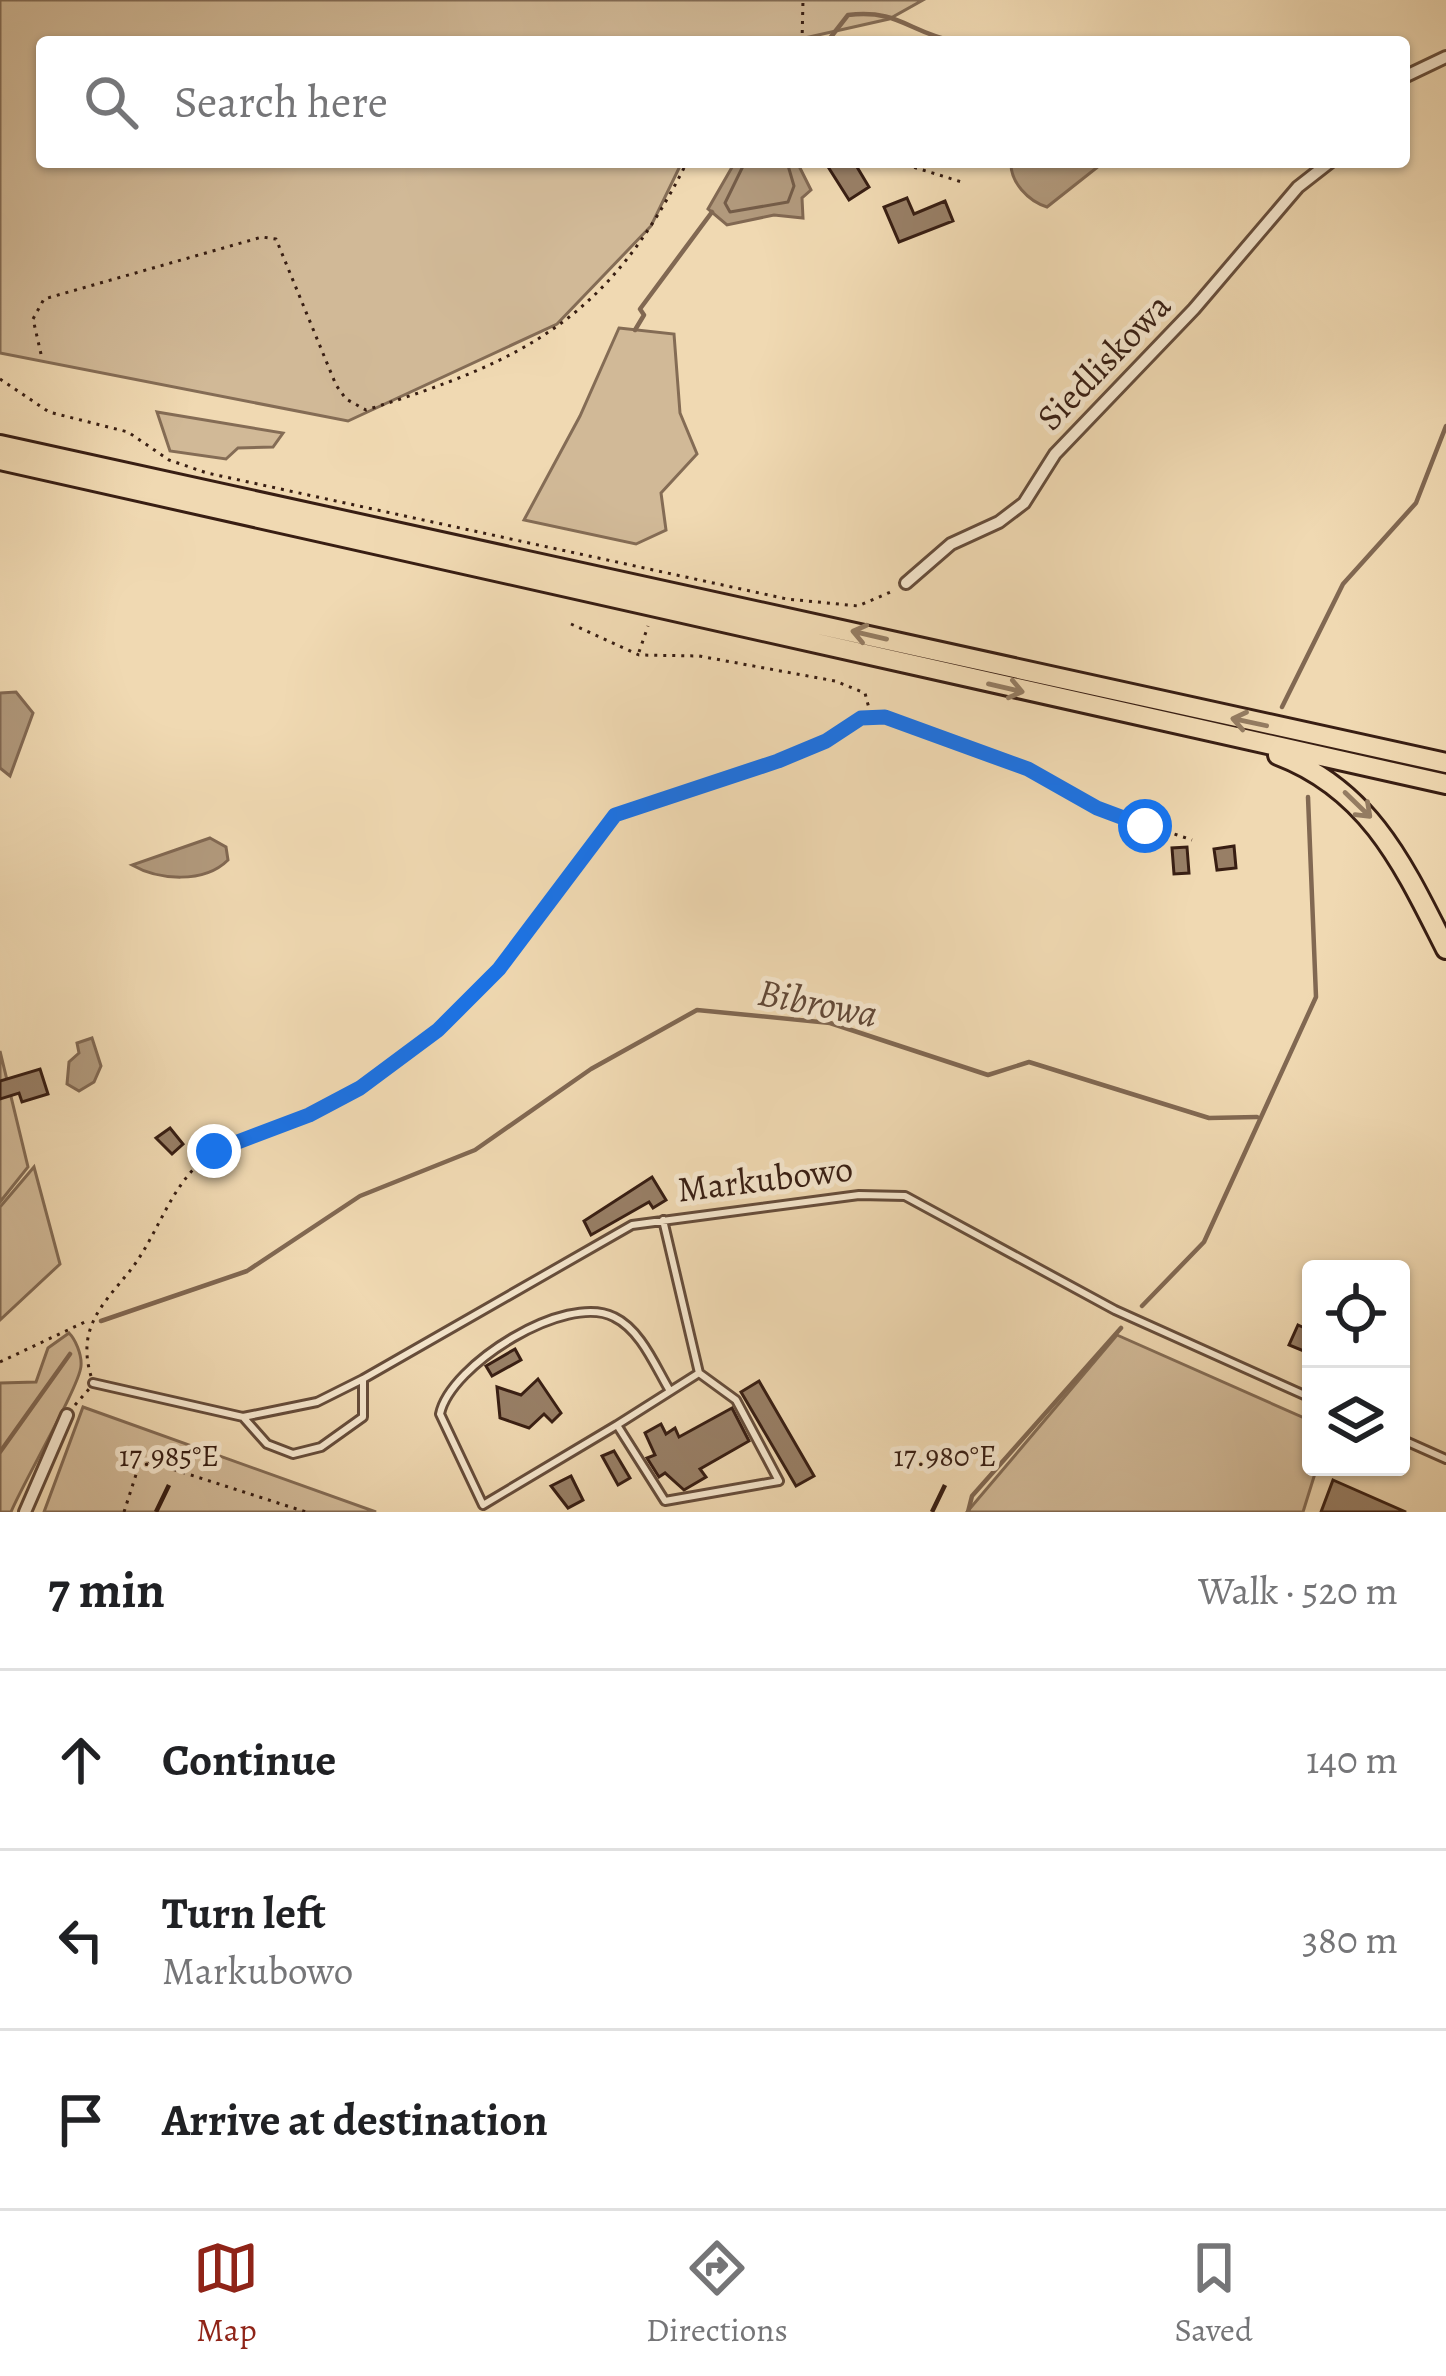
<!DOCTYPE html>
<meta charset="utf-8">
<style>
body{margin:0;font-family:Alegreya,serif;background:#f6f6f6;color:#202124}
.controls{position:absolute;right:36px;bottom:36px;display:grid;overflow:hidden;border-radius:12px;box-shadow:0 3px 9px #0004}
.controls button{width:108px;height:108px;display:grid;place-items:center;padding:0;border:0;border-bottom:3px solid #e0e0e0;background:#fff;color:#202124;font:60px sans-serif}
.stop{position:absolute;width:36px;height:36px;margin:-27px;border:9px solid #1a73e8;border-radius:50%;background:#fff}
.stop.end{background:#1a73e8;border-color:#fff;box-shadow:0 3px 12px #0008}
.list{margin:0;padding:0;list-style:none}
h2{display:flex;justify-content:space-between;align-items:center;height:156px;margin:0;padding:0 48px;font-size:51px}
h2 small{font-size:39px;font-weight:400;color:#757577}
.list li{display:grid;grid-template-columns:78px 1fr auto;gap:36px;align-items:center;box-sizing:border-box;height:180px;padding:0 48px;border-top:3px solid #e0e0e0}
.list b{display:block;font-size:45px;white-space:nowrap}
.list p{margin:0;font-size:39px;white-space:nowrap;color:#757577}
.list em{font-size:39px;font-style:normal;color:#757577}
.icon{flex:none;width:66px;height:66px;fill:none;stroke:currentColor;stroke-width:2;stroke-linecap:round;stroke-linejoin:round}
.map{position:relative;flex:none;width:1446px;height:1512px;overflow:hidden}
.search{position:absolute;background:#fff;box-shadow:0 3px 9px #0004;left:36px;right:36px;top:36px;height:132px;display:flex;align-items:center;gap:30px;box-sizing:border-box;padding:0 42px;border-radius:12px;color:#757577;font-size:45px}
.sheet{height:696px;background:#fff}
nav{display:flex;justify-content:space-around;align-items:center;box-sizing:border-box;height:168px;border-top:3px solid #e0e0e0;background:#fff;font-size:33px;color:#757577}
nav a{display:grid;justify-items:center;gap:6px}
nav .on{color:#8f2418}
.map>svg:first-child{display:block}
.green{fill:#d1b997;stroke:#846c55;stroke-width:3}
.water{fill:#b1997c;stroke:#816852;stroke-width:3}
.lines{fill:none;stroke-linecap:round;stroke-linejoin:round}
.shore{stroke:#745c48;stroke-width:3}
.stream{stroke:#816852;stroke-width:4.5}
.building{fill:#987f66;stroke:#381e13;stroke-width:3}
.service-casing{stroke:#664d3b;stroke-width:12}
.minor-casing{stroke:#664d3b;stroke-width:16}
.primary-casing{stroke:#381e13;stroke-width:24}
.path{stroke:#381e13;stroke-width:3;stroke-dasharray:3 6;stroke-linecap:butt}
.service{stroke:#f5e6cd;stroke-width:6}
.minor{stroke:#f5e6cd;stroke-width:10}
.primary{stroke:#f0d9b2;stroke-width:18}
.oneway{stroke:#947c62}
.route{stroke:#1a73e8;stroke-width:15}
.ticks{fill:none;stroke:#381e13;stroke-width:4.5}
.labels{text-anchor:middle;stroke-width:10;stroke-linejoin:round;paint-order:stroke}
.street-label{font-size:36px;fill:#381e13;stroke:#f5e6cd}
.water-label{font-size:39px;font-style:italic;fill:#624938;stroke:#f5e6cd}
.ticks-label{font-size:30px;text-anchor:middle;fill:#381e13;stroke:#f5e6cd;stroke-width:10;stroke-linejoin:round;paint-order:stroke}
</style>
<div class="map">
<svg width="1446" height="1512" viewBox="0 0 1446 1512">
<rect width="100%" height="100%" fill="#f0d9b2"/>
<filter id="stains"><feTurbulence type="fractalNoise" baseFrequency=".00167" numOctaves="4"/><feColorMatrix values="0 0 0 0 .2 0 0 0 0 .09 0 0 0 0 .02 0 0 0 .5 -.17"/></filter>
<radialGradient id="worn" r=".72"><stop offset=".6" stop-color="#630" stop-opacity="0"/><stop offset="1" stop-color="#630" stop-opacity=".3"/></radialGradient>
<path class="green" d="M0,0H923L889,19L787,42H42V162H682L651,226L557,324L348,421L0,353Z
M619,328L674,334L680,413L697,454L661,493L666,530L636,544L524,520L580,416Z
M157,412L283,433L273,447L238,448L226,459L170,451Z
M0,1051L28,1167L0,1202Z
M34,1167L60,1264L0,1320V1207Z
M69,1333C75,1339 82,1354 81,1366C80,1385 23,1483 11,1512H0V1383L36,1382L48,1348Z
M1117,1335L1311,1421V1467H1317L1303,1512H967Z
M83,1407L376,1512H44Z"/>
<path class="water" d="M735,162H797L811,190L802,198L803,218L774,215L727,225L708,209Z
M1011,162H1104L1047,207C1028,201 1010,182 1011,162Z
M16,692L33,713L10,776L0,768V693Z
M210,838L226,847L228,860C204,884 158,880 132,865Z
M92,1038L101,1066L94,1082L79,1091L67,1084L69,1062L79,1053L77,1043Z"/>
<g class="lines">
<path class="shore" d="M745,162L725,203L730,212L788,202L794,186L787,162"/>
<path class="stream" d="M827,42L848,15C900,9 909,33 957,42
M635,330L644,315L640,309L712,212
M1282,707L1343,584L1416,503L1446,426
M1142,1306L1204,1242L1316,997L1308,797
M101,1321L247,1271L360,1196L475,1150L591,1069L697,1010L830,1023L988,1075L1029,1062L1209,1118L1257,1117
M0,1452L70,1354
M968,1512L972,1496L1121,1328"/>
</g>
<path class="building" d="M825,162H854L869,187L849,200Z
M907,198L914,214L945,201L953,221L899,242L884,207Z
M1234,846L1236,868L1217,870L1214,849Z
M1187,847L1189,873L1174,874L1172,848Z
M40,1069L48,1094L22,1102L19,1093L0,1099V1081Z
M170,1128L183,1144L172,1154L156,1138Z
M652,1177L666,1200L653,1208L649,1202L591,1235L584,1221Z
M1298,1325L1311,1331V1354L1289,1345Z
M515,1349L521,1360L492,1376L486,1366Z
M538,1379L561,1413L552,1422L544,1414L529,1428L500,1418L497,1387L521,1395Z
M759,1381L814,1476L796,1486L741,1392Z
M732,1408L749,1441L700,1469L706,1477L684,1490L665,1473L659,1477L647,1458L655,1455L645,1433L661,1424L666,1434L675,1428L679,1437Z
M614,1451L630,1478L618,1485L602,1456Z
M571,1476L583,1500L568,1508L551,1486Z
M1333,1480L1406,1512H1321Z"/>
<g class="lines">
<g class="service-casing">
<path id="service" d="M663,1220L699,1373L736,1400L779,1481L665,1501L617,1425L699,1373
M93,1383L243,1417L267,1444L293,1454L321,1447L363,1417V1379L632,1225L859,1195L905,1196L1115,1310L1311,1398
M243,1417L317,1402L363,1379
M617,1425L483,1505L440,1414C450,1365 566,1292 614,1317C641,1330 655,1366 670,1391
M1401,1439L1446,1459"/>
</g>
<g class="minor-casing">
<path id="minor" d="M1404,77L1446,57
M906,583L951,544L999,522L1024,503L1055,454L1194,309L1298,187L1330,162
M25,1512L67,1415"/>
</g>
<g class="primary-casing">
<path id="primary" d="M0,445L1446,763
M0,460L1446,784
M1278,755C1370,790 1404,866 1446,949"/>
</g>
<path class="path" d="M802,42L803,0
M897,162L965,183
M41,354L33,319L44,299L262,237L276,239L336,385L346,399L366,410C527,360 609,318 687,162
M0,379L49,412L128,432L169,460L207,473L787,599L858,606L893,591
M571,624L639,655L699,656L835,681L865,693L871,716
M639,652L648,626
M0,1362L89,1320
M91,1376C77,1329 101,1306 129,1272C160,1233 170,1182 212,1153C240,1133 275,1128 306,1116C353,1099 398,1064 436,1032C502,976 549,903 597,832L615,815C672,798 729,781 784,759C818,745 849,719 885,717L1027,769L1098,808L1192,840
M75,1405L89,1389
M124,1512L141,1459L306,1512"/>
<use href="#service" class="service"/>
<use href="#minor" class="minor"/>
<use href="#primary" class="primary"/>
</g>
<defs><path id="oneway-shaft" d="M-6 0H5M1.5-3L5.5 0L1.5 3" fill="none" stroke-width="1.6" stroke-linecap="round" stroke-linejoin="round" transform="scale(3)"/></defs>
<g class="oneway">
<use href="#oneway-shaft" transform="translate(869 635) rotate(-167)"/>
<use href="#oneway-shaft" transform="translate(1006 688) rotate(13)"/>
<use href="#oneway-shaft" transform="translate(1249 722) rotate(-168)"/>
<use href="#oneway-shaft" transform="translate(1358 805) rotate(44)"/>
</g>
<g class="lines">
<path class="route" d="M214,1151L309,1115L360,1088L438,1030L499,969L615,815L778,761L826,741L861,718L885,717L1028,769L1097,808L1145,826"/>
</g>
<path class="ticks" d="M156,1512L169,1485M932,1512L945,1485"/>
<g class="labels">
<g class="street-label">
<text transform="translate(1103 361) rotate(-46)" y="13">Siedliskowa</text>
<text transform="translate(765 1178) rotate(-7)" y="13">Markubowo</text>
</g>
<g class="water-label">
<text transform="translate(818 1002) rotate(11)" y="14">Bibrowa</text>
</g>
</g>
<g class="ticks-label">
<text x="169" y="1466">17.985°E</text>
<text x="945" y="1466">17.980°E</text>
</g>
<rect width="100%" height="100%" filter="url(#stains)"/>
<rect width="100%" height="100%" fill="url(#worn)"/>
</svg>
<div class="controls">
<button><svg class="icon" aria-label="locate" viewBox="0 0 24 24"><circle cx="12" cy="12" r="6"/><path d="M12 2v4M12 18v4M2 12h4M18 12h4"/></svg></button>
<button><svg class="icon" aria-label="layers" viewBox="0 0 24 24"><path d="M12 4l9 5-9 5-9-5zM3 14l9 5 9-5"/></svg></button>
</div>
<div class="stop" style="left:1145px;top:826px"></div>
<div class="stop end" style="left:214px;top:1151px"></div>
<div class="search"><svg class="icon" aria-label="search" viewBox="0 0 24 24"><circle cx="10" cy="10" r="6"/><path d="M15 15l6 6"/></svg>Search here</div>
</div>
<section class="sheet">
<h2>7 min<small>Walk · 520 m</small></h2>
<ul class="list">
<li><svg class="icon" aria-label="ahead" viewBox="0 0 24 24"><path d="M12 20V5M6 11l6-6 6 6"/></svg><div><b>Continue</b></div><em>140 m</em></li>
<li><svg class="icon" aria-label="left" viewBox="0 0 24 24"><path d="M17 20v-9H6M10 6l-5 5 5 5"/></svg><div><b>Turn left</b><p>Markubowo</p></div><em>380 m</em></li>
<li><svg class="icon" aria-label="arrive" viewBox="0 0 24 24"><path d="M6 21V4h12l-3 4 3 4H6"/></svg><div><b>Arrive at destination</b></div></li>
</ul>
</section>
<nav>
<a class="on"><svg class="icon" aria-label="map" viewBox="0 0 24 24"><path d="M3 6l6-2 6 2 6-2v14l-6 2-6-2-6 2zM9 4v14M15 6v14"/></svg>Map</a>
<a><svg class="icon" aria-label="directions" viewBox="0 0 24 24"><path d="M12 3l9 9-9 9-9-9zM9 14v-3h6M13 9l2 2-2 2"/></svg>Directions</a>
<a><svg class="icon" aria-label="saved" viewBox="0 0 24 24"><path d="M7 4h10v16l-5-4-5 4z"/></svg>Saved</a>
</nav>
